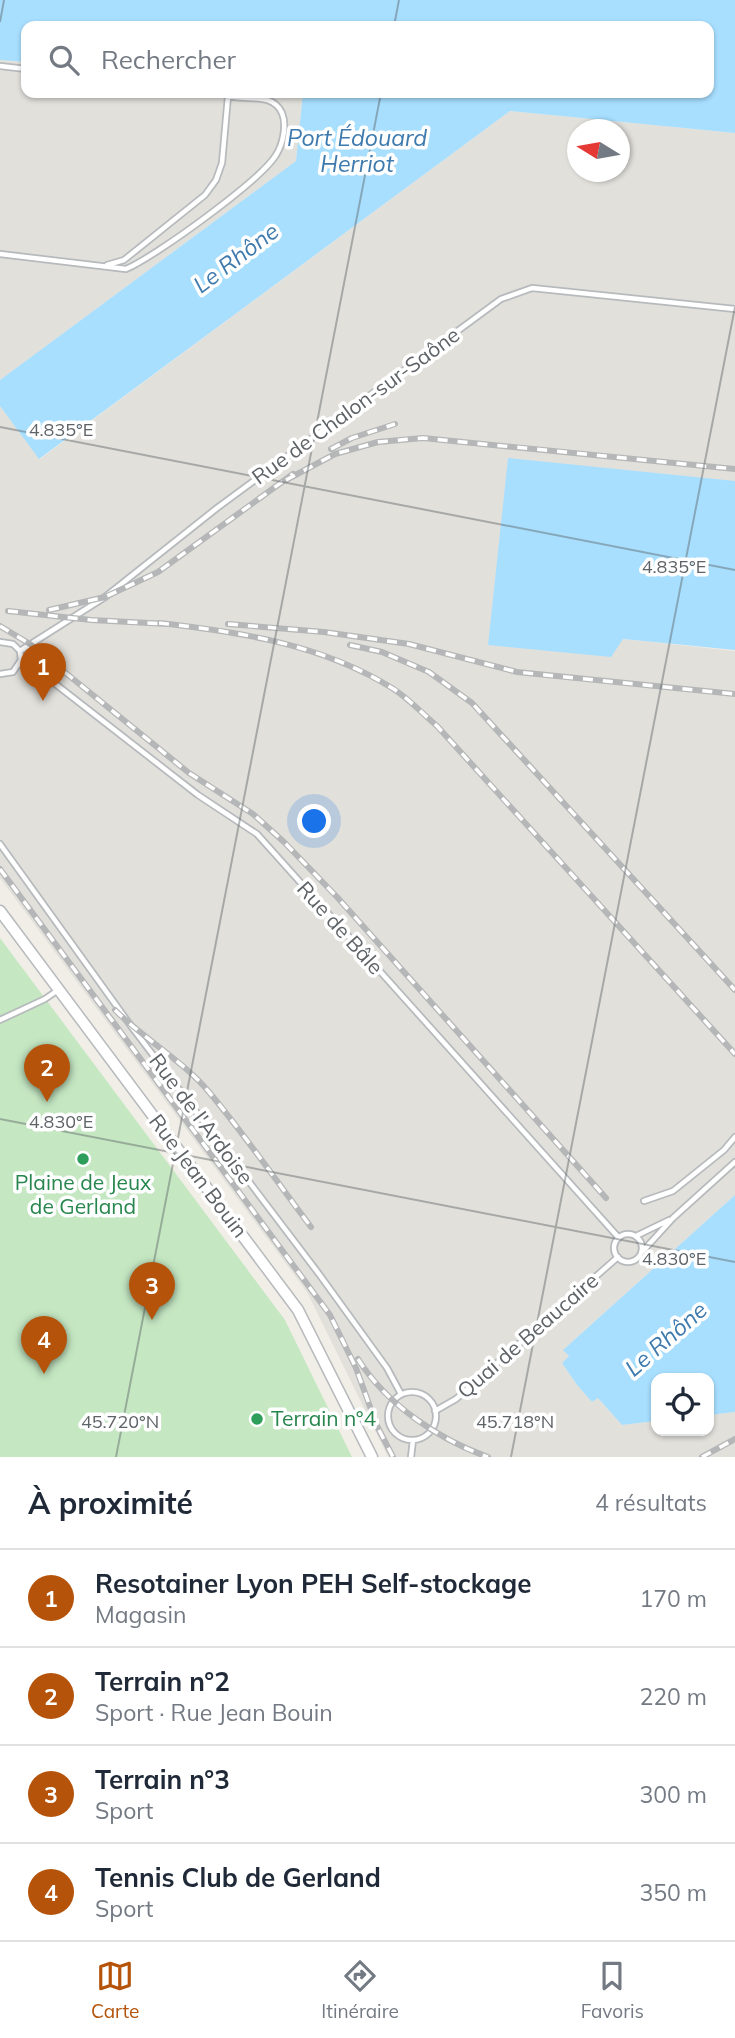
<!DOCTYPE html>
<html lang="fr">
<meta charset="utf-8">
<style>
body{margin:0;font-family:Mulish,sans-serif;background:#f2f2f3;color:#1f2937}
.controls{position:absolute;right:21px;bottom:21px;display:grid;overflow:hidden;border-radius:14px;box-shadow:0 2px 5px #0004}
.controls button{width:63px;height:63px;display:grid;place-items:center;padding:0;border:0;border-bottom:2px solid #e0e1e3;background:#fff;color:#1f2937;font:35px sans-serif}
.compass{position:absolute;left:567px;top:119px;width:63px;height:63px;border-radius:50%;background:#fff;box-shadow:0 2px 5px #0004;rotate:281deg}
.you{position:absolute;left:315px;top:822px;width:24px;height:24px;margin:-18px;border:5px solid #fff;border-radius:50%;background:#1a73e8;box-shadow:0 0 0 10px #1a73e833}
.badge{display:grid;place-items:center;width:46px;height:46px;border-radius:50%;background:#b45309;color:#fff;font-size:23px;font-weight:700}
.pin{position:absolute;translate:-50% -58px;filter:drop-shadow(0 2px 4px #0008)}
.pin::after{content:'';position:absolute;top:37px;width:24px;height:21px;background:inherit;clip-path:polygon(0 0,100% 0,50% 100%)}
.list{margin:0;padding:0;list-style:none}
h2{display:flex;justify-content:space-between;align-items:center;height:91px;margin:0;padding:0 28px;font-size:30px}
h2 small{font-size:23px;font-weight:400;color:#747a83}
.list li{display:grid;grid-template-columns:46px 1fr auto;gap:21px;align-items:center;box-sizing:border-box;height:98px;padding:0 28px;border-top:2px solid #e0e1e3}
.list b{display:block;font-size:26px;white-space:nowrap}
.list p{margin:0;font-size:23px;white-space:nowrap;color:#747a83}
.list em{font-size:23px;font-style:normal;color:#747a83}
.icon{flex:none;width:38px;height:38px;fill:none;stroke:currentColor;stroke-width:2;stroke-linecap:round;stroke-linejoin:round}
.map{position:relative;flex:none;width:735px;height:1457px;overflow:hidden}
.search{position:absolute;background:#fff;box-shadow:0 2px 5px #0004;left:21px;right:21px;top:21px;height:77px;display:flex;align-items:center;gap:18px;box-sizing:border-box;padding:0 24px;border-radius:14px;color:#747a83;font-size:26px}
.sheet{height:483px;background:#fff}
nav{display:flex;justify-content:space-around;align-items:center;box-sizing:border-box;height:98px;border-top:2px solid #e0e1e3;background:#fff;font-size:19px;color:#747a83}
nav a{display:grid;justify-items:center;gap:4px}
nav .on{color:#b45309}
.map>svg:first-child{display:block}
.industrial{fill:#e2e0db;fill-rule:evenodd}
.green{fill:#c5e8c3}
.water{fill:#a8dfff}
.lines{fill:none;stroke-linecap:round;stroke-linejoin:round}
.service-casing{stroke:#b7babd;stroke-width:8}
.minor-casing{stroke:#b7babd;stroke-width:13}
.service{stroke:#fff;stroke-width:4.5}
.minor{stroke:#fff;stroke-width:10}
.rail-casing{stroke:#b5b6b7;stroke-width:6}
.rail{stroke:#fff;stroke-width:3.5;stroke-dasharray:10;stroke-linecap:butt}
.ticks{fill:none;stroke:#5e6367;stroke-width:2;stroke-opacity:0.45}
.leisure-dot{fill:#2e9e5b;stroke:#fff;stroke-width:2.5}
.labels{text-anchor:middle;stroke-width:7;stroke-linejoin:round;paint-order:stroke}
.street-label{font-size:21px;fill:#5e6367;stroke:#fff}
.leisure-label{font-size:21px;fill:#27864d;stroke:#fff}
.water-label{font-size:23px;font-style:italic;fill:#3e7aad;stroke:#fff}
.ticks-label{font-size:18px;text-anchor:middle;fill:#5e6367;stroke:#fff;stroke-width:7;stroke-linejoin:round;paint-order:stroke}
</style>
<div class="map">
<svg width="735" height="1457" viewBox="0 0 735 1457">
<rect width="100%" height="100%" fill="#f1eee7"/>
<path class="industrial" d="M0,60L26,62V93H303L296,161L0,380Z
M510,111L735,133V481L623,639L735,651V1195L564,1349L569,1356L562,1363L577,1385L592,1402L598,1398L622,1425L656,1421V1431H709V1415L735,1412V1457H388L307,1292L0,878V406L40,459ZM578,130H620V172H578Z"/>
<path class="green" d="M0,938L285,1320L352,1457H0Z"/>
<path class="water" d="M0,0H735V133L510,111L39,459L0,406V380L296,161L303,93H709V26H26V62L0,60Z
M508,458L735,481V650L623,639L611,657L488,645Z
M735,1195V1412L709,1415V1378H656V1421L622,1425L598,1398L592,1402L577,1385L562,1363L569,1356L563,1350Z"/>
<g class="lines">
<g class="service-casing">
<path id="service" d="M0,66L26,69
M0,254L126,269C155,257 261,180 276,155C283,144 287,125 282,113C271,89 240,104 223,93
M107,265L124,260L205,195L216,180L222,163L228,96
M0,642L13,644L20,651L21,660L13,672L0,674
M20,651L105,597L217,508L501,299L532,288L735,309
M20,664L49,679L198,795L257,834L619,1238
M0,844L131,1026L319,1274L387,1368L401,1394
M0,1020L45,999L58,990
M644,1201L673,1191L724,1150L735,1137
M614 1248a14 14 0 1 1 28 0a14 14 0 1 1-28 0Z
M636,1236L669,1220
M642,1252L673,1218L735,1162
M388 1416a24 24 0 1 1 48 0a24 24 0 1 1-48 0Z
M435,1411L456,1399L618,1257
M411,1457L413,1440"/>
</g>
<g class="minor-casing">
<path id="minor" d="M0,911L298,1310L372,1457"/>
</g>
<use href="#service" class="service"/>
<use href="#minor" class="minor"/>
<g class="rail-casing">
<path id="rail" d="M331,449L352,438L395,424
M286,480L335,454L378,442L423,438L735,469
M49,610L105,597L158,572L293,474
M8,611L91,620L168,624
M159,623C240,632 321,644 392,688C408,698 423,714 437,726L735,1054
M228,624L324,632L409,644L517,672L735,694
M0,626L30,644L189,773L253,814L284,842L337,897L606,1198
M350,645L382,652L429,672L472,703L735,990
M0,869L330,1315L356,1368L377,1426L393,1457
M115,1010C144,1039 182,1060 209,1092C245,1135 277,1182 311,1227
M358,1359C387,1405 438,1439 488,1457
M702,1457L735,1439"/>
</g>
<use href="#rail" class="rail"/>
</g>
<path class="ticks" d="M0,22L4,0M394,26L399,0M0,427L735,570M0,1119L735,1262M116,1457L381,93M511,1457L735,307"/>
<g class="leisure-dot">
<circle cx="83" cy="1159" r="7"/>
<circle cx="257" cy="1419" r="7"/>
</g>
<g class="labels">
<g class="street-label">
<text transform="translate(356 406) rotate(-36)" y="7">Rue de Chalon-sur-Saône</text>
<text transform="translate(340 928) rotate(48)" y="7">Rue de Bâle</text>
<text transform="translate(201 1119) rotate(53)" y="7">Rue de l'Ardoise</text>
<text transform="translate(198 1176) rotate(53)" y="7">Rue Jean Bouin</text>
<text transform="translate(528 1336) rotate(-41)" y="7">Quai de Beaucaire</text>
</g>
<g class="leisure-label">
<text x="83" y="1190">Plaine de Jeux<tspan x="83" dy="24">de Gerland</tspan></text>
<text x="271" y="1426" text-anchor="start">Terrain n°4</text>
</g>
<g class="water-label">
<text x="357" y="146">Port Édouard<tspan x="357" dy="26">Herriot</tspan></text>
<text transform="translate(236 258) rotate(-37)" y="8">Le Rhône</text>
<text transform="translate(666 1339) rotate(-41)" y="8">Le Rhône</text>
</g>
</g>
<g class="ticks-label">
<text x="61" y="436">4.835°E</text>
<text x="674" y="573">4.835°E</text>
<text x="61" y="1128">4.830°E</text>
<text x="674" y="1265">4.830°E</text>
<text x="120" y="1428">45.720°N</text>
<text x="515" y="1428">45.718°N</text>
</g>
</svg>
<div class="controls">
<button><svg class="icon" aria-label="locate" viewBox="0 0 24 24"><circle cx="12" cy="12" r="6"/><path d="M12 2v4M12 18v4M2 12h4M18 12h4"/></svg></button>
</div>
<svg class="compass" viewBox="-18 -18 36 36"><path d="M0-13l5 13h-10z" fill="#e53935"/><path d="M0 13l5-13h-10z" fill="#747a83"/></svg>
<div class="you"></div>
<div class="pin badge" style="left:43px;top:701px">1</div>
<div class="pin badge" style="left:47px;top:1102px">2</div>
<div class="pin badge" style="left:152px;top:1320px">3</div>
<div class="pin badge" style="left:44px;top:1374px">4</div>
<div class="search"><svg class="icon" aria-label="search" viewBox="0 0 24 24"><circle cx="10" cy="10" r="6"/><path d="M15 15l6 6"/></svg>Rechercher</div>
</div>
<section class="sheet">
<h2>À proximité<small>4 résultats</small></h2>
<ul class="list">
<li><span class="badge">1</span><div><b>Resotainer Lyon PEH Self-stockage</b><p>Magasin</p></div><em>170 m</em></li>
<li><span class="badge">2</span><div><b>Terrain n°2</b><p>Sport · Rue Jean Bouin</p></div><em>220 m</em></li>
<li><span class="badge">3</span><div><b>Terrain n°3</b><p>Sport</p></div><em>300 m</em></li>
<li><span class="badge">4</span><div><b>Tennis Club de Gerland</b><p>Sport</p></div><em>350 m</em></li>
</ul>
</section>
<nav>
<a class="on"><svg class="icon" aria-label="map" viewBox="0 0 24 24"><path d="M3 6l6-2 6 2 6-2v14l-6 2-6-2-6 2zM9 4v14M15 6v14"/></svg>Carte</a>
<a><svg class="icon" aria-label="directions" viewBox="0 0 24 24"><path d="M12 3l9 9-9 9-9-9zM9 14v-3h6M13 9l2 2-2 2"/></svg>Itinéraire</a>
<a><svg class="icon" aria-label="saved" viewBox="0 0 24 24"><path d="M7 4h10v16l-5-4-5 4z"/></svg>Favoris</a>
</nav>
